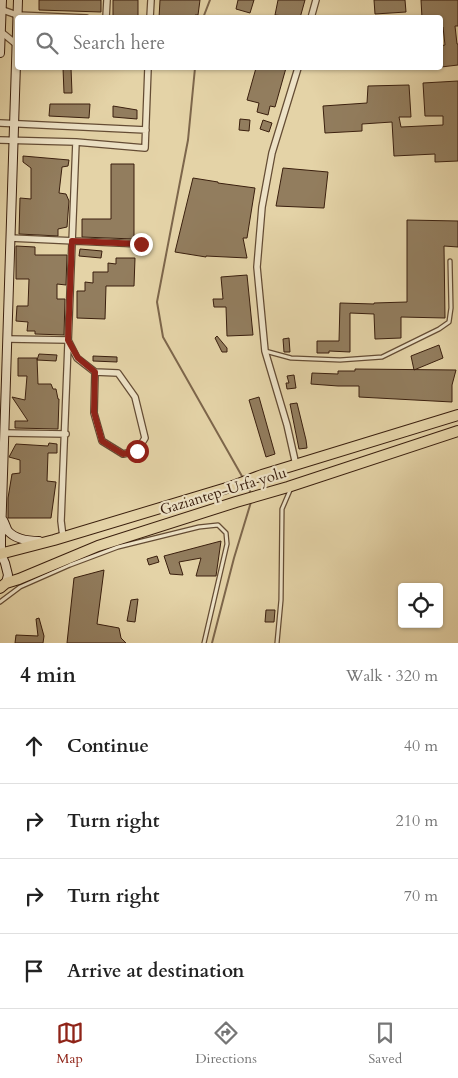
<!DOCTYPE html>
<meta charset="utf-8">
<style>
body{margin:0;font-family:Cardo,serif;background:#f2f2f2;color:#222}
.controls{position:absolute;right:15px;bottom:15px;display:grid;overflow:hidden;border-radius:5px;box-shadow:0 1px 4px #0004}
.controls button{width:45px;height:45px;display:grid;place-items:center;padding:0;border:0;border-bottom:1px solid #e0e0e0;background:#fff;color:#222;font:25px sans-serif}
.stop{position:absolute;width:15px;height:15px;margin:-11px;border:4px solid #8f2418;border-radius:50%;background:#fff}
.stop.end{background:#8f2418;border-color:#fff;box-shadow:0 1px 5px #0008}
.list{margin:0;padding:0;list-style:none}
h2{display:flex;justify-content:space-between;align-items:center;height:65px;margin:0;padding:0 20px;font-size:21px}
h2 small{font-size:16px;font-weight:400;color:#767676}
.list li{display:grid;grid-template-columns:32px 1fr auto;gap:15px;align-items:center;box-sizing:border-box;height:75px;padding:0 20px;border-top:1px solid #e0e0e0}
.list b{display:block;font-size:19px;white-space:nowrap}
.list em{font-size:16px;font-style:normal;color:#767676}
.icon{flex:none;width:28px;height:28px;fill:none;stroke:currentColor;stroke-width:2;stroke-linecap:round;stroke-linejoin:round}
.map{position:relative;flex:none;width:458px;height:643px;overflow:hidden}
.search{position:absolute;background:#fff;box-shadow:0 1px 4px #0004;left:15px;right:15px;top:15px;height:55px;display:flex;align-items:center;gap:12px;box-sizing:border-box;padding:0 18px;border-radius:5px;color:#767676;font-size:19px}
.sheet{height:365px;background:#fff}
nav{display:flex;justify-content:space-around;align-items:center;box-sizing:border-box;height:70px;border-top:1px solid #e0e0e0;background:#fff;font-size:14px;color:#767676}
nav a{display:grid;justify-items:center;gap:2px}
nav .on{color:#8f2418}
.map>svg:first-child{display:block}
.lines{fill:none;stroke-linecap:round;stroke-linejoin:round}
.stream{stroke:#7d664b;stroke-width:2}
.building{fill:#927d5e;stroke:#3a1f0e}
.lane-casing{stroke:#644c34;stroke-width:5.5}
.street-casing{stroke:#644c34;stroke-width:8}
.secondary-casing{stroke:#3a1f0e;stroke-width:10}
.highway-casing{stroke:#3a1f0e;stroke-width:12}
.lane{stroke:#ede2c6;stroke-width:3}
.street{stroke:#ede2c6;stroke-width:5.5}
.secondary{stroke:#ede2c6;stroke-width:8}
.highway{stroke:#e4d3a7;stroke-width:10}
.route{stroke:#8f2418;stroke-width:6}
.labels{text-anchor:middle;stroke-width:4.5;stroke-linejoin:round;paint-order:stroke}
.street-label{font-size:15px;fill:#3a1f0e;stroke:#ede2c6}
</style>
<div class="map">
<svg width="458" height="643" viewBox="0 0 458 643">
<rect width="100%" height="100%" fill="#e4d3a7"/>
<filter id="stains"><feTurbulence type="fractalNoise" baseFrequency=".004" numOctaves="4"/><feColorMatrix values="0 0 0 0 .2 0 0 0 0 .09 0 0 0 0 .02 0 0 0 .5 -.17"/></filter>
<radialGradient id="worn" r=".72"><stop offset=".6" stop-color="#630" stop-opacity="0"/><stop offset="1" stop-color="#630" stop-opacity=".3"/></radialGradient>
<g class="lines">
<path class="stream" d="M203,18L210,0
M195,68L188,140L157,302L163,337L243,478
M246,484L251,493
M212,643L234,558L251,502"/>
</g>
<path class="building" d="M39,0H101V12L39,10Z
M113,0H138V18H113Z
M160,0H200L198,15H195V18H159Z
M238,0H254L250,13L236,9Z
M278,0H305L300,18L275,15Z
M374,0H405L406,12L375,14Z
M421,0H458V26H455L457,44H458V65L441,67L440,46L445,45L443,27H440V18H422Z
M63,68H71L72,93H64Z
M256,68H286L275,107L270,106L268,115L257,112L259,103L247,100Z
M458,81V161L435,162V154L394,156L392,122L362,124V131L325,133L323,106L367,103L368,86L409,85L411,117H399L401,127L443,125V116H425L423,83Z
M50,104H90L89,118L49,116Z
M113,106L137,110V119L113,117Z
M240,119L250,120L249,131L239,130Z
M263,120L272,123L269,132L260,129Z
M23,156L69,160L68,166L62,167L59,193L66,194L69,201L67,227L58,229V236L19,234L20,198L31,199V168L23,162Z
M111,164H134V239L82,237V219H111Z
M283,168L328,172L324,208L276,206Z
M193,178L218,182V183L255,188L247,238H243L247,258L206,256V257L175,252Z
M407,220L458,221V247L444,246L445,318L401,317V338L375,339L374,314L350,313V352L329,351V353H317V341H339L340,303L374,304V303L407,302Z
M16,246L35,247V255H67L66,285L57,284V299H65L64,335L35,334V331H27L28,322L16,321L17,306H28L29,279H16Z
M80,249L102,251L101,258L79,256Z
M116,258H135L134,286H106L105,319L77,318V291H85V282L93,283V272H108V263L116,264Z
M247,275L253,335L227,336L226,307H214L213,299H223L221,277Z
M217,336L227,348V352H222L215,338Z
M289,338L290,352H284L283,339Z
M439,345L443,358L414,370L411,356Z
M39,354L57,355L56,361L37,360Z
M93,356L117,357V362L93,361Z
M18,358H37L38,384H51L53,389H56L58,399H59L58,429L15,428V421H28L12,397L25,400L27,376H18Z
M355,369L456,370L452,385V402L359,397V386H338L311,384L312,373L338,374V371H355Z
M294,375L296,388L287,389L286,383H289L287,376Z
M259,397L275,454L266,457L249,400Z
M297,403L306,440L307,448L299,449L290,404Z
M49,443L57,444V453H48L47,481L56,482L51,518H8V498L12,474L20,473V460L9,457L16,444L48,446Z
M221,541L216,576H196L201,558L179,562L183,575L170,574L164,556Z
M157,556L159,562L149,565L147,559Z
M104,570L97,624L119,628L121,638L126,643H67L74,578Z
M138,599L135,622L127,621L131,600Z
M266,610H275L274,622H265Z
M39,618L44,636L43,643H15L16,635L38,636L36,619Z"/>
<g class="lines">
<g class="lane-casing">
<path id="lane" d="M265,351L291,358L340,360L382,357L439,329L449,322L451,308L450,261
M0,602L20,587L70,565L118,547L199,527L218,525L226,533L227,544L204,643
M277,643L281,600L282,509L291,488"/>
</g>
<g class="street-casing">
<path id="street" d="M0,9L17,15L86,18
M106,18L107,0
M150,18L151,0
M311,18L316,0
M0,31L16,44
M0,123L146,130
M0,140L76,142L145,148L148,68
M10,238L141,244
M8,339L68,340L77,358L95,372L94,413L102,441L123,454L137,451L145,438L135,397L118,373L95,372
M5,433L66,434
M296,465L287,425L265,351L257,267L262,207L272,153L298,68
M63,537L61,521L76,142"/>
</g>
<g class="secondary-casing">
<path id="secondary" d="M0,53L2,0
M3,520C5,523 6,528 8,531C16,540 29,541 39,541
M6,583L8,575L5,563L1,554V537L18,0"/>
</g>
<g class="highway-casing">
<path id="highway" d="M0,554L54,540L230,487L262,475L458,415
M0,588L6,583L19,579L98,546L236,502L288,487L458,431"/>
</g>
<use href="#lane" class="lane"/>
<use href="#street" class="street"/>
<use href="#secondary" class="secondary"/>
<use href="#highway" class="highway"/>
</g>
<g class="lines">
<path class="route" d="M137,451L123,454L102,441L94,412L95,372L78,358L68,340L72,241L141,244"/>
</g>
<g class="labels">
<g class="street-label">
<text transform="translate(223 491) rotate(-17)" y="5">Gaziantep-Urfa yolu</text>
</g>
</g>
<rect width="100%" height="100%" filter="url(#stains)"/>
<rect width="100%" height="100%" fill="url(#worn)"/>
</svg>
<div class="controls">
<button><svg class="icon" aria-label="locate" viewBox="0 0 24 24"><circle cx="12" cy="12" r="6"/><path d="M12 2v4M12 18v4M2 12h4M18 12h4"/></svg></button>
</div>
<div class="stop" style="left:137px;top:451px"></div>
<div class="stop end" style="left:141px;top:244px"></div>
<div class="search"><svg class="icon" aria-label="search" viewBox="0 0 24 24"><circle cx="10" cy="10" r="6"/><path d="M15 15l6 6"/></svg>Search here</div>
</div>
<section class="sheet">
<h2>4 min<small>Walk · 320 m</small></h2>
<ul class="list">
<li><svg class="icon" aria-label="ahead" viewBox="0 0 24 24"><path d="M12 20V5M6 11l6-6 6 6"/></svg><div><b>Continue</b></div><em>40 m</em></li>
<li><svg class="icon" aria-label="right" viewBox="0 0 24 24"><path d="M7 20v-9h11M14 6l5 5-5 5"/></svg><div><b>Turn right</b></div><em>210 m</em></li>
<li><svg class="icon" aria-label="right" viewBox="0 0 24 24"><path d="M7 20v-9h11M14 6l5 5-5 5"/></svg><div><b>Turn right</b></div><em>70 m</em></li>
<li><svg class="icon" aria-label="arrive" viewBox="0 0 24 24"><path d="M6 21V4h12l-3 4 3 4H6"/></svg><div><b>Arrive at destination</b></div></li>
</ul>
</section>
<nav>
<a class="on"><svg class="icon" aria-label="map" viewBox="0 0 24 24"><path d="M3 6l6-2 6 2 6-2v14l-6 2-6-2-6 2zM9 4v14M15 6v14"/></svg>Map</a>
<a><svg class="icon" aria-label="directions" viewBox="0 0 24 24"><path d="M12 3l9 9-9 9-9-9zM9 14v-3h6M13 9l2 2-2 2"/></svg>Directions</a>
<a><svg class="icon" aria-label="saved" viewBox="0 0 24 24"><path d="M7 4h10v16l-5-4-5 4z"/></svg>Saved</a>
</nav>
